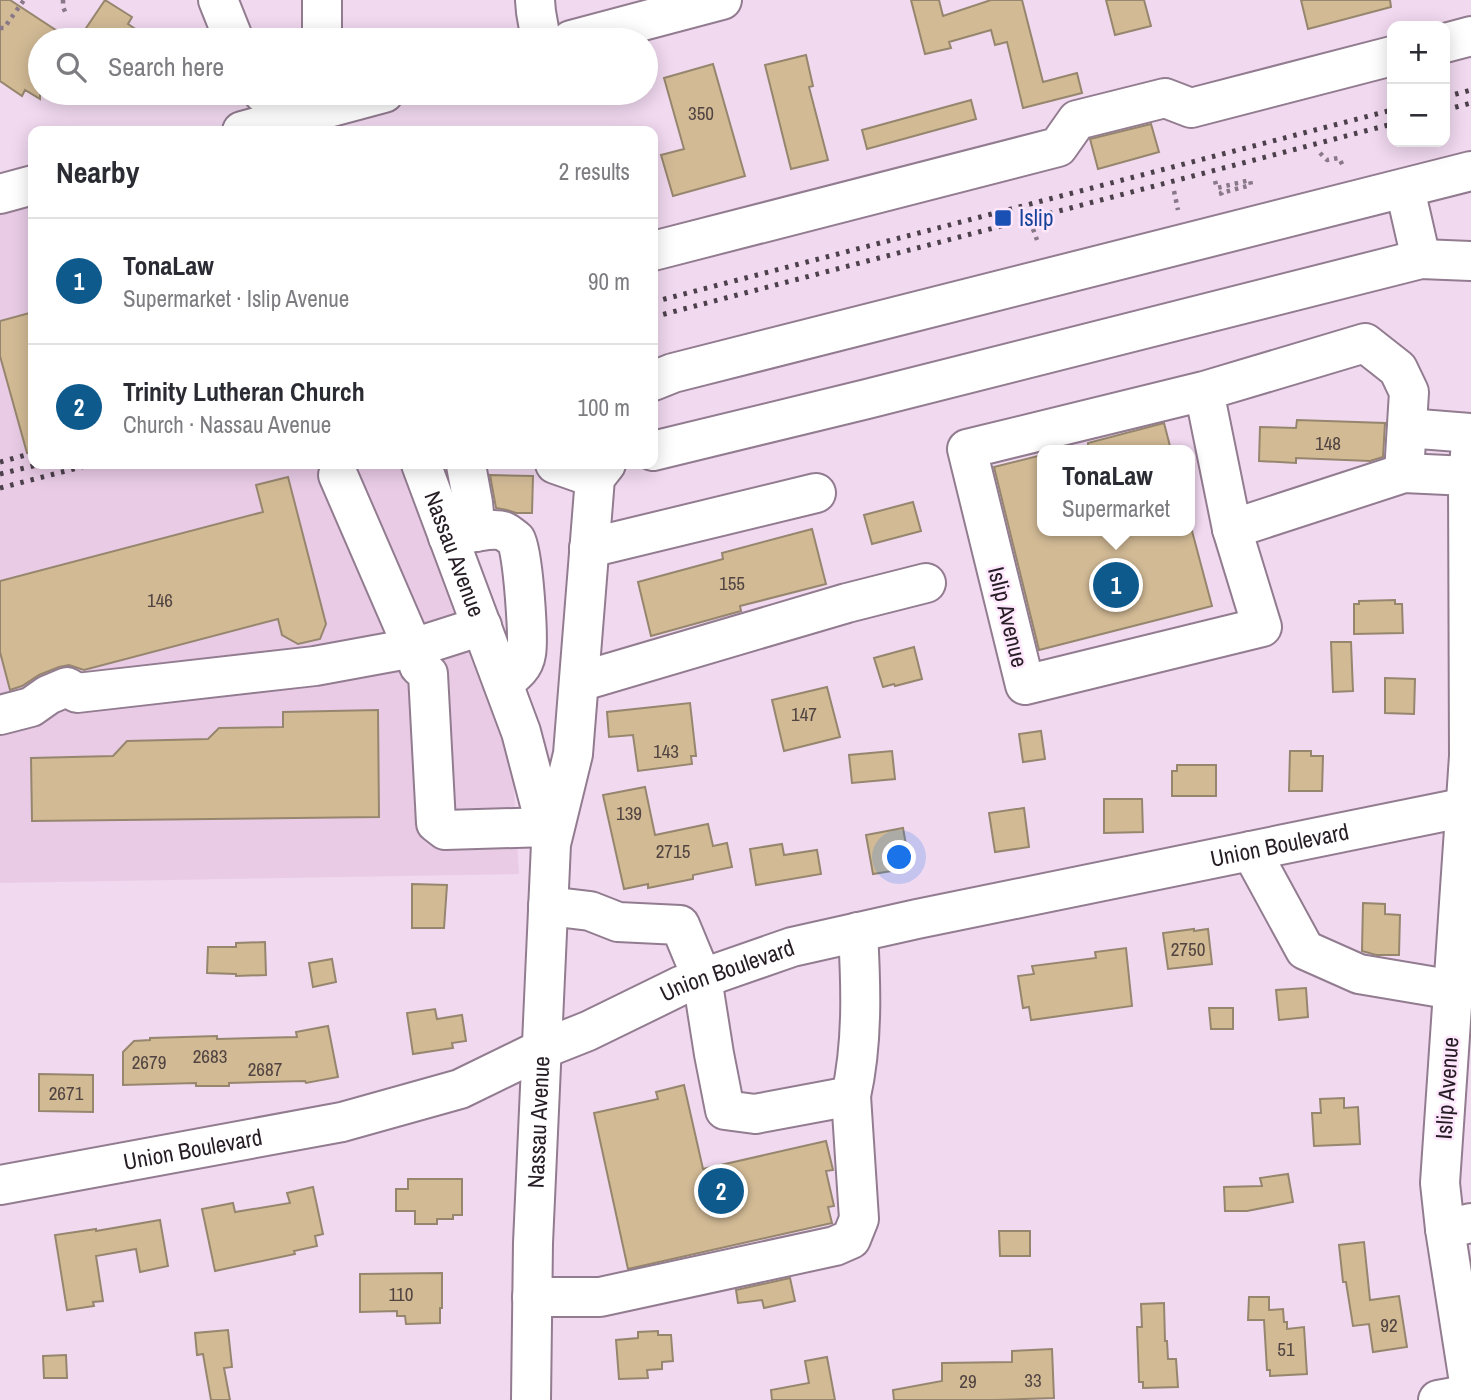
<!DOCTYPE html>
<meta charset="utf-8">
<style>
body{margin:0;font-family:"Archivo Narrow",sans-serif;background:#f2f2f3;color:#2b2b33}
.controls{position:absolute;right:21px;top:21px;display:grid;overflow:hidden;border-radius:14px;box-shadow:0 4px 18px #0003}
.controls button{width:63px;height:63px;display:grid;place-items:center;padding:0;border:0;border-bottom:2px solid #e1e1e2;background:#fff;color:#2b2b33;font:35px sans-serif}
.you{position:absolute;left:900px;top:858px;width:24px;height:24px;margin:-18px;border:5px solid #fff;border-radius:50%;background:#1a73e8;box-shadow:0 0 0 10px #1a73e833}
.badge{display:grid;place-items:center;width:46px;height:46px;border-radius:50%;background:#0f5a8d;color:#fff;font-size:23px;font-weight:700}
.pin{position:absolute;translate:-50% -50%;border:4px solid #fff;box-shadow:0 2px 7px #0006}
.popup{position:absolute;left:1037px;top:445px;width:158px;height:91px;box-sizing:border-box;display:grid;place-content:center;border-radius:14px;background:#fff;filter:drop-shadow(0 2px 5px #0005);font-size:23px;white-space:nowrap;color:#7c7c81}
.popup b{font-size:26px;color:#2b2b33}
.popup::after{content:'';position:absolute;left:50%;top:100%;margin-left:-14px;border:14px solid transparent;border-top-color:#fff}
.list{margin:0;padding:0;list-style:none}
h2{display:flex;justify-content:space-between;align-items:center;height:91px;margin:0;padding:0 28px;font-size:30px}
h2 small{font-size:23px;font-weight:400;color:#7c7c81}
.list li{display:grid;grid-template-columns:46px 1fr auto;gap:21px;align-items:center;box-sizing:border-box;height:126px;padding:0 28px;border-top:2px solid #e1e1e2}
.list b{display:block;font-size:26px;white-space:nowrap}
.list p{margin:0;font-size:23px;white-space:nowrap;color:#7c7c81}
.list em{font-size:23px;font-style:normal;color:#7c7c81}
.icon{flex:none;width:38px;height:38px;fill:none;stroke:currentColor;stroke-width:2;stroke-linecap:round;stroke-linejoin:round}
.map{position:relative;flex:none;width:1471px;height:1400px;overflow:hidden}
.search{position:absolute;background:#fff;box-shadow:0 4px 18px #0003;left:28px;top:28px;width:630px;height:77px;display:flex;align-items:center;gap:18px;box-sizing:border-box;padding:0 24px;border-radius:38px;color:#7c7c81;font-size:26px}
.panel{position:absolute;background:#fff;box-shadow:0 4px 18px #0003;left:28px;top:126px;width:630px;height:343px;border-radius:14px}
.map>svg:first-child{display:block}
.built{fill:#e9cbe6}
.building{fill:#d2ba95;stroke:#96866e;stroke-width:2}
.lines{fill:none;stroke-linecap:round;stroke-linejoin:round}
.minor-casing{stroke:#927c90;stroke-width:42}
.major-casing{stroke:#927c90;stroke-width:42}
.path{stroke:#897888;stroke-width:4.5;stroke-dasharray:3.5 5;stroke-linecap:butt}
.minor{stroke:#fff;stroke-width:38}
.major{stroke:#fff;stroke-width:38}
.rail{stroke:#4c404b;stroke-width:5;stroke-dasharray:3.5 7;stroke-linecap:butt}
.transit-dot{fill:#1a4fb4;stroke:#ffe7fd;stroke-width:2.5}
.labels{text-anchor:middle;stroke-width:5;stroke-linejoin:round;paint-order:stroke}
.number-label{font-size:19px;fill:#514441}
.transit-label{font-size:23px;fill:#164399;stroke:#ffe7fd;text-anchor:start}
.street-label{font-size:23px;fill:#261d25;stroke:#ffe7fd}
</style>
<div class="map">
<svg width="1471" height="1400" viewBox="0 0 1471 1400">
<rect width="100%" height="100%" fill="#f1d9f0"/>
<path class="built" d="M33,205V464H407L512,757L519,874L0,883V214Z"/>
<path class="building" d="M0,0H10L71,40H40V99L25,90L22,96L0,81Z
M105,0L132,17L128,24L152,40H78Z
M911,0H939L943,16L991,0H1022L1043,82L1077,73L1082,93L1023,108L1007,42L995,45L991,30L949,42L951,48L925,54Z
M1106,0H1144L1151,26L1115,35Z
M1301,0H1390L1391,7L1308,29Z
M806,55L813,86L809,87L828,160L791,169L765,65Z
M713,64L745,176L673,196L661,155L684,149L664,78Z
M971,100L976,119L867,149L862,130Z
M1151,124L1159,152L1098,169L1090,139Z
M33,312V453H27L0,356V321Z
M1297,420L1385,423L1383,457L1370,461L1296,458V463L1259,461L1260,427L1296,428Z
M1164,423L1171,450H1088V443Z
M1042,455V531H1192L1212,606L1039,650L994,467Z
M490,475L533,476L532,513H516L507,510L496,508Z
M288,477L326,624L320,639L298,644L282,635L278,619L84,670L69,665L59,667L39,675L22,686L10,690L0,652V581L263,512L256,485Z
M913,502L921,531L872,544L864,515Z
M812,529L826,584L740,606L741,611L651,636L638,582L723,559L722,553Z
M1395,600V604H1402L1403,633L1354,634V604H1359V601Z
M1331,642H1351L1353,691L1333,692Z
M914,647L922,679L895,686L894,684L883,687L874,658Z
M1385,678L1415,679L1414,714L1385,713Z
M827,687L840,737L784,751L772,700Z
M690,703L696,756H691L692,764L638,771L633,735L609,737L607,712Z
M378,710L379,817L32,821L31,758L113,756L127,741L208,739L219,728L283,727V712Z
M1041,731L1045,759L1023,762L1019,734Z
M892,751L895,779L852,783L849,755Z
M1290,751H1311V756H1323L1322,791H1289Z
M1177,765H1216V796H1172V771H1177Z
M645,787L655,835L708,824L713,846L727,843L732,867L693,875V879L648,888V884L624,889L603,795Z
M1104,799H1142L1143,832L1104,833Z
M1024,808L1029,847L995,852L989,813Z
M903,828L910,868L873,874L866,835Z
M782,844L784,855L817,850L821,874L756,885L750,849Z
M412,884L447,885L444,928H412Z
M1363,903L1385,904V914L1400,915L1399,955H1376L1362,951Z
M1194,929V931L1208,929L1212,964L1168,969L1163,933Z
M265,942L266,975L236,976V974L207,973L208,947H236V943Z
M1126,948L1132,1006L1031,1020L1029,1007L1023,1008L1018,976L1034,974L1032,966L1096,958L1095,952Z
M332,959L336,982L313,987L309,963Z
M1306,988L1308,1017L1279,1020L1276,990Z
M1209,1008H1233V1029H1211Z
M435,1009L437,1019L462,1015L466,1041L452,1043L453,1048L413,1054L407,1013Z
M328,1026L338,1077L306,1083L305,1081L229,1083V1086H196V1083L123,1085V1052L134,1041L150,1040V1038L217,1036V1039L297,1037L296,1032Z
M39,1074L93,1075V1112L39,1111Z
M684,1085L703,1169L826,1141L833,1170L826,1171L834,1206L828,1207L832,1223L628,1269L594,1113L658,1099L656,1092Z
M1344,1098V1108L1358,1107L1360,1144L1314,1146L1312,1113H1321L1320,1099Z
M1288,1174L1293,1202L1247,1211H1225L1224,1187L1262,1186L1260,1178Z
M408,1179H462V1215H453V1219H437V1224H415V1211H396V1189H408Z
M313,1187L323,1234L315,1236L317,1246L294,1251L295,1254L215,1271L202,1209L233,1203L235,1212L290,1203L287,1193Z
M160,1220L168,1266L140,1272L136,1249L96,1256L103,1301L93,1302L94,1306L67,1310L55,1235L96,1229V1231Z
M999,1231H1030V1256H1000Z
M1364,1242L1370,1300L1399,1296L1407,1347L1373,1352L1369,1324L1353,1326L1346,1282H1343L1339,1245Z
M442,1273V1308H440V1323L406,1324L405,1316H397V1311L360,1312V1274Z
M790,1278L795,1301L764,1308L762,1300L738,1303L736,1290Z
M1249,1297H1269V1310L1283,1309L1284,1322H1287V1329L1304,1327L1307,1374L1270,1376V1370H1267L1264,1320H1248Z
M1164,1303L1165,1341H1167L1168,1359H1176L1178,1387L1143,1388V1382H1139L1137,1327H1142L1141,1304Z
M228,1330L232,1367L224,1368L230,1400H211L203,1354L197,1355L195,1333Z
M658,1331V1335H671L673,1361L662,1362V1369L647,1370L648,1378L619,1379L616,1340L638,1338V1332Z
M1052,1349L1054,1398L995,1400H894L893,1390L942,1381V1363L1012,1362V1351Z
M66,1355L67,1378H44L43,1356Z
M827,1357L835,1400H772L771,1390L809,1383L805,1361Z"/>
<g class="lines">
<g class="minor-casing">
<g id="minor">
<path d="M218,0L234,40"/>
<path d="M322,0V40"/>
<path d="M535,0L536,12L541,40"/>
<path d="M571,40L722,0"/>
<path d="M1445,43L1471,36"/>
<path d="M263,93L301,116L306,129"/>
<path d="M242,131L384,93"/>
<path d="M1405,189L1421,259"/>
<path d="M0,194L33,185"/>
<path d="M653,251L1058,147L1077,120L1165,98L1191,108L1392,56"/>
<path d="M653,381L673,373L1471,171"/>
<path d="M1204,391L1232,529L1262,627L1025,685L967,449L1204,391L1365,343L1398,369L1409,392L1404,473"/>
<path d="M1407,428L1471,433"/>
<path d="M653,451L867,399L1421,259L1471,261"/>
<path id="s1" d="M421,464L521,732L549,839"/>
<path d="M555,464L595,478"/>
<path d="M466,465L473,503L476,532"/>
<path d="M338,475L413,648L482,626"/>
<path d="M1232,529L1404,473L1468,476"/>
<path d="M448,537C461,535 491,527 503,531C506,532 514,538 516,540C523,551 529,639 526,654C524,668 513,675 503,683"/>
<path d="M589,548L816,493"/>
<path d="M579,682L847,603L926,583"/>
<path d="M0,715L31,707L48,695L67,687L77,693L315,666L413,648L419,666L428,674L436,823L445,830L547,827"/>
<path d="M1251,851L1305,950L1359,974L1454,990"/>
<path d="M548,906L590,911L618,922L680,925L702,978L714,1054L725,1110L755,1114L851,1096C863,1042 861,986 858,932"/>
<path d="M1445,1229L1471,1223"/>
<path d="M532,1297H600L835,1246L851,1239L859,1219L851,1096"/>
<path id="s2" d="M531,1400L533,1243L551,844L573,754L595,478L606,464"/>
<path d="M1438,1400L1471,1394"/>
</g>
</g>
<g class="major-casing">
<g id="major">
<path d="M1471,444L1468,476L1469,756L1440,1183L1445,1229L1471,1395"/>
<path id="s3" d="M0,1185L342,1122L460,1089L540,1050L588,1031L680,986L792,947L917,919L1471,806"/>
</g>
</g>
<path class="path" d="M63,0V7L67,16
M0,28H4L24,0
M1320,153L1327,160L1339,158L1343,166
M1215,181L1217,188L1250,180L1251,185L1221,193L1223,198
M1174,191L1178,210
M1033,229L1037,240"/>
<use href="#minor" class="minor"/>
<use href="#major" class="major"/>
<path class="rail" d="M1445,97L1471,90
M1445,110L1471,103
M653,302L1392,110
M653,317L1392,124
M0,462L33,453
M0,474L41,464
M0,488L93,464"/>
</g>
<rect class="transit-dot" x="994" y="209" width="18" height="18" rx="3.5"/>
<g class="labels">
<g class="number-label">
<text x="701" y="120">350</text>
<text x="1328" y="450">148</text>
<text x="732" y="590">155</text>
<text x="160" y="607">146</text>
<text x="804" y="721">147</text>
<text x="666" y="758">143</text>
<text x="629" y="820">139</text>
<text x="673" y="858">2715</text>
<text x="1188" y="956">2750</text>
<text x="210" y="1063">2683</text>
<text x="149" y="1069">2679</text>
<text x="265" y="1076">2687</text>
<text x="66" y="1100">2671</text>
<text x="401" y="1301">110</text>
<text x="1389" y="1332">92</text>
<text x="1286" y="1356">51</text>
<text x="1033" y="1387">33</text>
<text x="968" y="1388">29</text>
</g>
<g class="transit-label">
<text x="1019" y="226">Islip</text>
</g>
<g class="street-label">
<text dy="8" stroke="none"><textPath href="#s1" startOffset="96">Nassau Avenue</textPath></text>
<text transform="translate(1008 617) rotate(76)" y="8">Islip Avenue</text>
<text dy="8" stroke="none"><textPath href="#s3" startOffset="1330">Union Boulevard</textPath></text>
<text dy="8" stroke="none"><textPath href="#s3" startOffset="763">Union Boulevard</textPath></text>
<text transform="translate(1447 1088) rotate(-86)" y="8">Islip Avenue</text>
<text dy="8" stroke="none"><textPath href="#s2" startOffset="278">Nassau Avenue</textPath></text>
<text dy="8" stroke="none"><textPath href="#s3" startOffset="196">Union Boulevard</textPath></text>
</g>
</g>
</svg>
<div class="controls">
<button>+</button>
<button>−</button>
</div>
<div class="you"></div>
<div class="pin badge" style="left:1116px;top:585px">1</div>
<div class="popup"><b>TonaLaw</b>Supermarket</div>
<div class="pin badge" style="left:721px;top:1191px">2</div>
<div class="search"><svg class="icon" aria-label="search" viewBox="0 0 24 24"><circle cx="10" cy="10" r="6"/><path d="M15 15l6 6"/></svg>Search here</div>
<section class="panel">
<h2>Nearby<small>2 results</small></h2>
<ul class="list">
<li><span class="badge">1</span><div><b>TonaLaw</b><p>Supermarket · Islip Avenue</p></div><em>90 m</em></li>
<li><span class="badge">2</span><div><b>Trinity Lutheran Church</b><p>Church · Nassau Avenue</p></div><em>100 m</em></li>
</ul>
</section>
</div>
